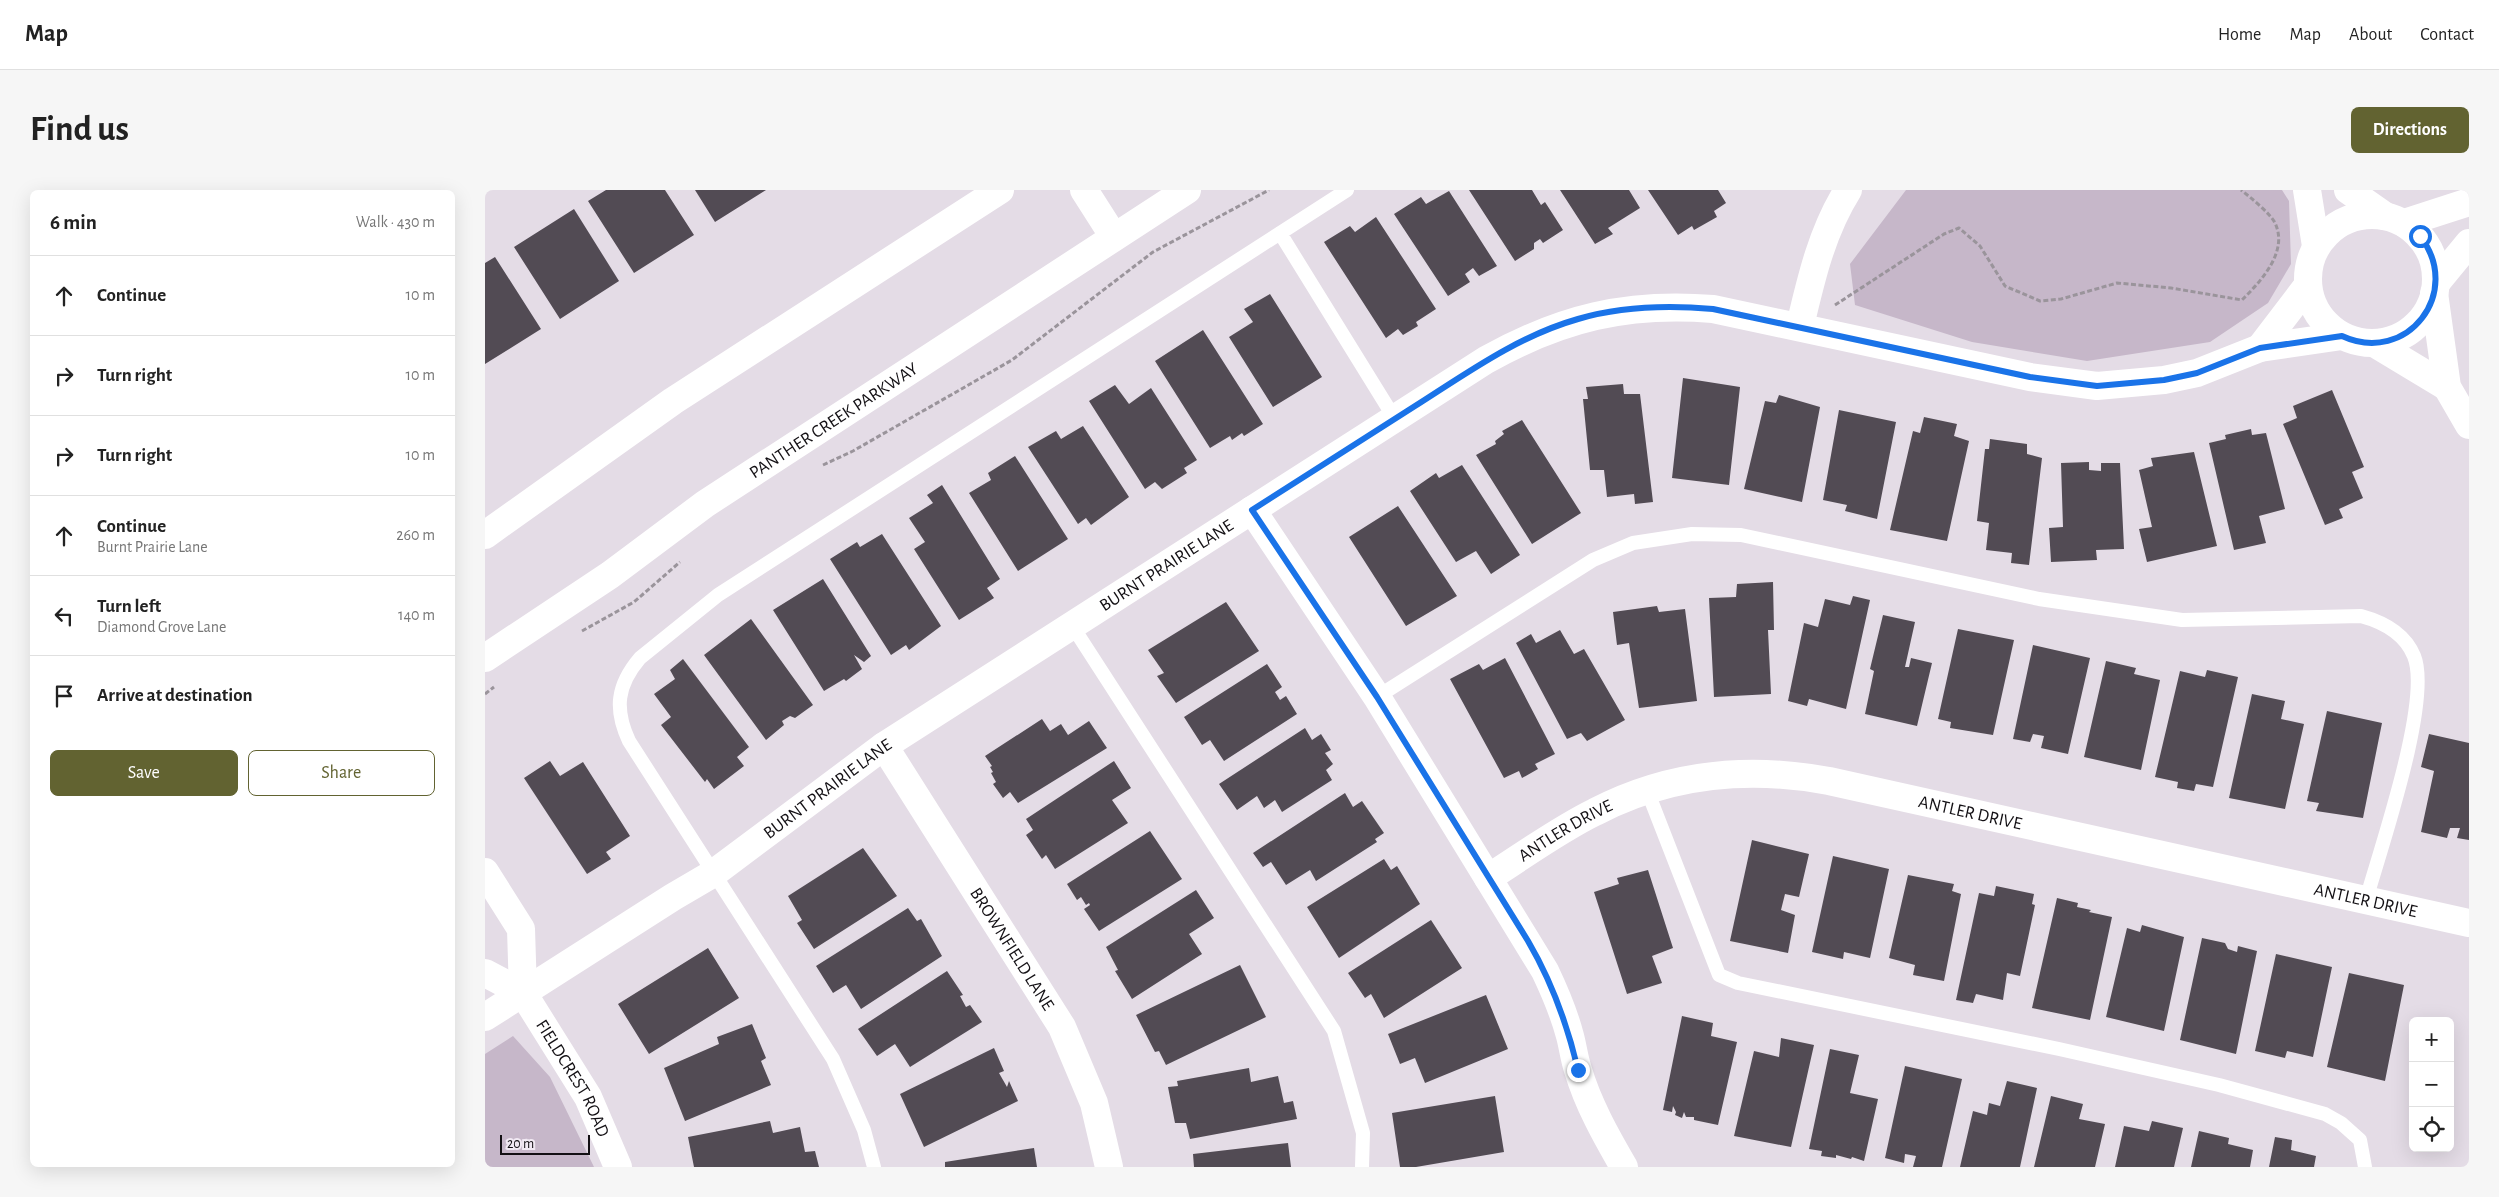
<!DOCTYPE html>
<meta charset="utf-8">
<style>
body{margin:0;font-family:"Alegreya Sans",sans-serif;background:#f6f6f6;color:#222}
.controls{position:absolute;right:15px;bottom:15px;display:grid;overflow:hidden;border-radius:8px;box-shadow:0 5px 20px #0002}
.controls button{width:45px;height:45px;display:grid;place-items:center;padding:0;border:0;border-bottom:1px solid #e0e0e0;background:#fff;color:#222;font:25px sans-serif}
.scale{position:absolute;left:15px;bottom:12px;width:90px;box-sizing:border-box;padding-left:5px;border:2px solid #131014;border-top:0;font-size:14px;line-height:18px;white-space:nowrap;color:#131014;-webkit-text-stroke:4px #f1e9f3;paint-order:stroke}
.stop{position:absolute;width:15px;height:15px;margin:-11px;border:4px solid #1a73e8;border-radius:50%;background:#fff}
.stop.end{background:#1a73e8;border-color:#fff;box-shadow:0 1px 5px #0008}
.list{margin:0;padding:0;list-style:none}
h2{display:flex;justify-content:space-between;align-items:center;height:65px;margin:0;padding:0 20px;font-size:21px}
h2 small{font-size:16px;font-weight:400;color:#767676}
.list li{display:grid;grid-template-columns:32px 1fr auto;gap:15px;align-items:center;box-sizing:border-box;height:80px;padding:0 20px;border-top:1px solid #e0e0e0}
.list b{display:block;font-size:19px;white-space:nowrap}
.list p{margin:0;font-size:16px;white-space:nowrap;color:#767676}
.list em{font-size:16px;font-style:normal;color:#767676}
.actions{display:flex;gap:10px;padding:15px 20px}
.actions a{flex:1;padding:11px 0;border:1px solid #626331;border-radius:8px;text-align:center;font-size:18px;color:#626331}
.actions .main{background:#626331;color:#fff}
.icon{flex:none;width:28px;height:28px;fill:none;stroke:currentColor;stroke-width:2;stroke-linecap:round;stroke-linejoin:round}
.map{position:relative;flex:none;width:1984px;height:977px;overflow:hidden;border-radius:8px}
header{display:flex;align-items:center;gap:30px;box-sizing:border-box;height:70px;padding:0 25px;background:#fff;border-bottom:1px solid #e0e0e0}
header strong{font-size:24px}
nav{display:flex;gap:28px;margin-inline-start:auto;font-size:18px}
.intro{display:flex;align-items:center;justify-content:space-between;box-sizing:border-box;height:120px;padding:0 30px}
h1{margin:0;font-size:35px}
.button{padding:12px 22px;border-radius:8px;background:#626331;color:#fff;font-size:18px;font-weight:700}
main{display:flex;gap:30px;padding:0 30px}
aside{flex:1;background:#fff;border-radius:8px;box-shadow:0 5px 20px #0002}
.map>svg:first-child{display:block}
.green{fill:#c6b7c9}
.building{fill:#524b54}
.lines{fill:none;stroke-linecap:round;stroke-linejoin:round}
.path{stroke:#9a949b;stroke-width:3;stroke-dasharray:5 2.5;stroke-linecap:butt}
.service{stroke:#fff;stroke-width:14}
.minor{stroke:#fff;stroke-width:28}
.secondary{stroke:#fff;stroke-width:28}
.route{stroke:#1a73e8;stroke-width:6}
.labels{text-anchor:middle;stroke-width:5;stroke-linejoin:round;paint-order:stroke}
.street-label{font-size:18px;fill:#131014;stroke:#f1e9f3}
</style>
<header>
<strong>Map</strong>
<nav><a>Home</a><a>Map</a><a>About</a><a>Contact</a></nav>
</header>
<div class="intro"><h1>Find us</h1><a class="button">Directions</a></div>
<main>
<aside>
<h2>6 min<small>Walk · 430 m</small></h2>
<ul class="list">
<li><svg class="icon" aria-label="ahead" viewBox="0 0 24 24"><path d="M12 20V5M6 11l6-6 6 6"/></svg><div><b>Continue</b></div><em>10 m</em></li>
<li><svg class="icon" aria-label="right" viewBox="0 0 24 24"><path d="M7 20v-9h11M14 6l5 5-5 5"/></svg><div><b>Turn right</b></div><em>10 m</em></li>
<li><svg class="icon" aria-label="right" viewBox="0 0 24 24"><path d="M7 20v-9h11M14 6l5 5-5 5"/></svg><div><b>Turn right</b></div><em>10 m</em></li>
<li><svg class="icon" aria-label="ahead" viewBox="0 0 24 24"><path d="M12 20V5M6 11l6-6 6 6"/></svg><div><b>Continue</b><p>Burnt Prairie Lane</p></div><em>260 m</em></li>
<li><svg class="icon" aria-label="left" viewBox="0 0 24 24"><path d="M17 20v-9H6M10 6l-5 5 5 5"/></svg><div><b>Turn left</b><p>Diamond Grove Lane</p></div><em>140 m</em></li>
<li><svg class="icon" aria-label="arrive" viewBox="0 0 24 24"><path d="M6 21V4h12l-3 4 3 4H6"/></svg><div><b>Arrive at destination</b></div></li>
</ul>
<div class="actions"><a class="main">Save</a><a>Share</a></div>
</aside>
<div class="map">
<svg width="1984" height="977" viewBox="0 0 1984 977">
<rect width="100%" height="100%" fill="#e4dce6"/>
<path class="green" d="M1421,0H1797L1804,11L1806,74L1783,113L1725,152L1602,171L1487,152L1370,115L1365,74Z
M28,846L65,887L109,977H0V864Z"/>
<path class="building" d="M121,0H180L209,45L149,83L103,11Z
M210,0H281L230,32Z
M984,0H1047L1056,15L1060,12L1078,40L1058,53L1055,49L1049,53V59L1030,71Z
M1075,0H1144L1155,18L1123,38L1128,44L1110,54Z
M1163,0H1233L1241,13L1229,21L1232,27L1209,40L1207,36L1193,45Z
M964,1L1012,76L994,86L988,78L980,84L985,92L963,106L909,24L936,7L941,14Z
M89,19L134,91L75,129L29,57Z
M891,27L951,119L931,132L933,136L918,145L913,139L901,148L839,52L865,36L870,42Z
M10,67L56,139L0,174V73Z
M785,104L837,187L788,217L744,147L768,132L759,119Z
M718,140L778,234L759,246L757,243L747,250L745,246L725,258L670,171Z
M1198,188L1255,197L1244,295L1187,288Z
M1138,194L1139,204H1155L1168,312L1150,314L1149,304L1122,307L1119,280H1105L1098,209H1103L1101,197Z
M630,195L644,214L666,198L712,270L699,278L702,283L677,299L670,292L660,299L604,211Z
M1847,200L1879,277L1867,282L1878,308L1854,319L1858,328L1840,335L1798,234L1812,228L1808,216Z
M1294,205L1335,217L1317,312L1259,299L1280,211L1291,213Z
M1354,220L1411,232L1392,329L1360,321L1362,315L1338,310Z
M1439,227L1472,234L1469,246L1484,251L1462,351L1405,340L1428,241L1435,243Z
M1037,230L1096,323L1047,354L991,265L1011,254L1010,251L1019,244L1017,241Z
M598,236L644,307L606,335L601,328L593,334L543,257L571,241L576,249Z
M1766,239L1767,245L1781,243L1800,319L1774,326L1781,353L1749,360L1724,253L1741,249L1740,245Z
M1505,249L1542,254V264L1557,268L1544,375L1526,373L1527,363L1501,360L1504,333L1492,331L1500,259H1504Z
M1709,262L1732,356L1662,372L1654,339L1667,337L1654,280L1668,276L1666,268Z
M530,266L583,349L533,381L484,303L506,290L503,283Z
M1604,272V280L1616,281V273H1635L1639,359L1611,360L1612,370L1566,372L1564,338L1578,337L1576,273Z
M977,275L1035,365L1006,384L991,361L971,372L925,301L951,283L954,288Z
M457,295L515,389L502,398L509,408L474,430L429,359L440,352L424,328L448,313L442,305Z
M913,316L972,406L921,436L864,347Z
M397,344L456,436L424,460L421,455L406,465L345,369L372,352L375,357Z
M338,389L386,466L379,472L369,465L377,479L361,491L359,489L339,501L288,420Z
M1288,392L1289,440H1283L1286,504L1229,507L1224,408L1251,407L1252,394Z
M1368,406L1385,410L1361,519L1324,509L1322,516L1303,511L1319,433L1333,437L1340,409L1365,415Z
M741,412L774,461L691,513L672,486L679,483L663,460Z
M1172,416L1174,422L1200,419L1212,511L1154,518L1144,453L1132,455L1128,422Z
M1398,425L1430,432L1420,477H1424L1426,468L1447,473L1432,536L1380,524L1389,481L1385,479Z
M266,429L328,515L310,528L305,526L297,531L299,535L281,550L219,465Z
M1473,439L1529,450L1508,545L1465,538L1466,532L1453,529Z
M1075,440L1089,464L1099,459L1140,530L1102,551L1096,543L1082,549L1031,453L1046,444L1051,453Z
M1548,455L1605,468L1583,564L1556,558L1559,546L1548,544L1545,552L1528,549Z
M1020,468L1070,564L1050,574L1053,579L1037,588L1034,581L1019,588L965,489L994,474L998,480Z
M198,469L264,557L252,567L259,576L229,599L222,589L220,592L176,535L186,527L169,504L190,489L185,480Z
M1621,471L1651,478L1649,484L1675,490L1656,580L1599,567Z
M782,474L797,497L790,502L795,510L801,506L812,524L739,571L725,550L717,555L699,527Z
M1722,480L1753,487L1728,597L1711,594L1709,601L1692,598L1693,592L1670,587L1695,481L1720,487Z
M1767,504L1800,511L1796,529L1819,534L1800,619L1744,608Z
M1842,521L1897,533L1878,628L1831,621L1834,613L1822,611Z
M557,529L565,541L576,534L583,545L604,531L622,558L533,613L525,602L518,608L508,594L511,592L506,583L508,582L505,577L507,576L500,566Z
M820,538L827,550L836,544L846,560L840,563L848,574L841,580L847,590L797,622L790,610L779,618L772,606L752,620L734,594Z
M1944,544L1984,553V650L1972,648L1975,638H1965L1962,648L1936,642L1949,581L1936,577Z
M65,571L75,586L98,572L145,646L121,662L126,669L102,684L39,588Z
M629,571L646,598L627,610L643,633L570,679L561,665L557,669L541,645L548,640L541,629Z
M860,603L868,617L877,611L899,643L890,649L892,652L831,691L825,680L801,695L786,672L778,677L768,663Z
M665,641L697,689L614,741L599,719L605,715L604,713L601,715L596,707L592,710L582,694Z
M1267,650L1324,664L1314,707L1300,704L1296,720L1310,725L1303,763L1245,751Z
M378,658L412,706L329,759L312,733L317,730L303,706Z
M1348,666L1404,679L1385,768L1359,762L1358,769L1327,762Z
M899,669L906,680L912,676L935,714L854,768L822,717Z
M1163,680L1188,758L1167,766L1177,793L1142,804L1109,702L1134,694L1132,688Z
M1423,685L1469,694L1467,701L1476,704L1459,791L1428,785L1430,775L1404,768Z
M1511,696L1549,704L1547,714L1550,715L1535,786L1522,783L1518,810L1491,804L1488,813L1471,810L1494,703L1509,706Z
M711,700L729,728L704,744L717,764L647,809L630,781L633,780L621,757Z
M1572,708L1593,713L1592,717L1606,720L1604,722L1627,727L1605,830L1547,818Z
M423,718L432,731L436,729L457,766L376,819L361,795L348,803L331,776Z
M946,730L977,778L899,828L886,804L880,808L863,783Z
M1657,735L1699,747L1679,841L1621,827L1642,738L1655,742Z
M1717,748L1740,753L1743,759L1752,762L1753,756L1772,761L1751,864L1695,850Z
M223,758L254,808L164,864L133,814Z
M1791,764L1847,777L1828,867L1802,861L1800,868L1770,861Z
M755,775L781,827L681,875L674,861L670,862L651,825Z
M462,781L478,805L475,806L481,817L485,815L497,832L425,877L410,854L392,866L373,839Z
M1864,783L1919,795L1900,891L1842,877Z
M1001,805L1023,859L940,893L930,868L915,874L903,844Z
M1197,826L1228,833L1226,846L1252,852L1233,935L1209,930V927H1201L1199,922L1197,928L1190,925L1191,922L1188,916L1187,922L1178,920Z
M267,834L281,868L276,871L286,895L200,931L179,878L234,854L232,847Z
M1296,848L1329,855L1306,957L1249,946L1269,861L1294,867Z
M509,858L519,881L514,883L522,897L524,891L533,911L439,957L415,904Z
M1345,859L1374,865L1365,903L1393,909L1379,971L1367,967L1366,969L1351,965V968L1336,966L1337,961L1324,959Z
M1420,876L1477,889L1457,977H1428L1431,966L1420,964L1419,973L1400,968Z
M764,878L766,892L793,886L799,913L808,911L812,929L705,949L701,933H690L683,897L693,896L692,891Z
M1522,891L1552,898L1535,977H1475L1488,921L1502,925L1504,913L1515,916Z
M1010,906L1019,962L931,977H915L907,923Z
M1566,906L1598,914L1594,929L1620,934L1610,977H1549Z
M285,931L288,943L315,937L320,962L330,961L334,977H209L203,947Z
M1667,931L1698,938L1689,977H1630L1639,936L1664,941Z
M1714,941L1744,948L1743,954L1768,960L1765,977H1706Z
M1790,947L1807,950L1806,960L1831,966L1829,977H1784Z
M803,953L806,977H709L708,964Z
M549,958L552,977H460V972Z"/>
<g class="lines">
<path class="path" d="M1350,115L1459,44L1474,38L1495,56L1520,96L1555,111L1576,109L1632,93L1686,98L1757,110C1775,92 1804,62 1790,33C1785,23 1765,7 1756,0
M338,275L368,261L527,170L668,62L784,0
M97,441L149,412L195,372
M0,504L9,497"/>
<path class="service" d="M795,43L910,229
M588,437L849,841L878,943L877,977
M892,507L1108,370L1148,353L1207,344L1256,345L1554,409L1697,430L1876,426C1898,432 1920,444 1929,466C1947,510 1895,660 1881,710
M1162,600L1234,785L1253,793L1574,859L1734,895L1840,924L1856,933L1875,950L1880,977
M389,977L379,940L348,869L144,551C129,519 132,495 155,468L233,405L862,0"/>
<g class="minor">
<path d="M599,0L629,47"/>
<path d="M1822,0L1831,56"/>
<path d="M1863,0L1900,26"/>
<circle cx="1887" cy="89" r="64"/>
<path d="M1919,33L1984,12"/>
<path d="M1951,93L1984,53"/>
<path d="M1949,103L1962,197L1984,235"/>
<path d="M1315,136C1326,89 1337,41 1363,0"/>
<path d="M1889,153L1962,197"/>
<path d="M1775,158L1823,95"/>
<path d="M767,320L892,507L1060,781C1070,802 1079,823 1085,846C1088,857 1089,868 1093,880C1103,914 1121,946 1139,977"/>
<path id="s1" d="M399,556L577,837L609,913L624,977"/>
<path d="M0,682L36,739L38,803"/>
<path id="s2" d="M1003,688C1038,666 1073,640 1110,622C1183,584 1263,576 1344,591L1984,733"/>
<path id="s3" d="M0,783L38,803L103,907L133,977"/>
<path id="s4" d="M0,827L188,707L229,683L399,556L1001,170C1076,128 1142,112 1228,119L1545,187L1612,196L1679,190L1712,183L1775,158L1857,146"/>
</g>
<g class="secondary">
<path d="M0,345L188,211L515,0"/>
<path id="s5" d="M0,468L125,385L220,314L702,0"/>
</g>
</g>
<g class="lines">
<path class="route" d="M1093,880C1082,833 1067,792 1043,751L892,507L767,320C821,285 876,251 930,216C982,183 1033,146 1093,129C1137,116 1182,115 1228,119L1545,187L1612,196L1679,190L1712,183L1775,158L1857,146C1922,176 1979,102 1935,46"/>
</g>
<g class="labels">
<g class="street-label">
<text dy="6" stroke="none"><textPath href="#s5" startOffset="422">PANTHER CREEK PARKWAY</textPath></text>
<text dy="6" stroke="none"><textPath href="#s4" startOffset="818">BURNT PRAIRIE LANE</textPath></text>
<text dy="6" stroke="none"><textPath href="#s4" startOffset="412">BURNT PRAIRIE LANE</textPath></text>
<text dy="6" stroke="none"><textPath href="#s2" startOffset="511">ANTLER DRIVE</textPath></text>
<text dy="6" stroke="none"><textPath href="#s2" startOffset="91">ANTLER DRIVE</textPath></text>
<text dy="6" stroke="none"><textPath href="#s2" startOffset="916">ANTLER DRIVE</textPath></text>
<text dy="6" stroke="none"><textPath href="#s1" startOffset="240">BROWNFIELD LANE</textPath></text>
<text dy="6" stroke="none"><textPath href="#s3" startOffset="142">FIELDCREST ROAD</textPath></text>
</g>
</g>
</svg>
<div class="controls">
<button>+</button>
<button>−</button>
<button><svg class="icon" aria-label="locate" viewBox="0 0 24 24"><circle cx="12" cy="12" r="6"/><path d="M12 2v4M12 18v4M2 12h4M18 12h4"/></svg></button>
</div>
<div class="scale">20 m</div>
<div class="stop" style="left:1935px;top:46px"></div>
<div class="stop end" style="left:1093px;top:880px"></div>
</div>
</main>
